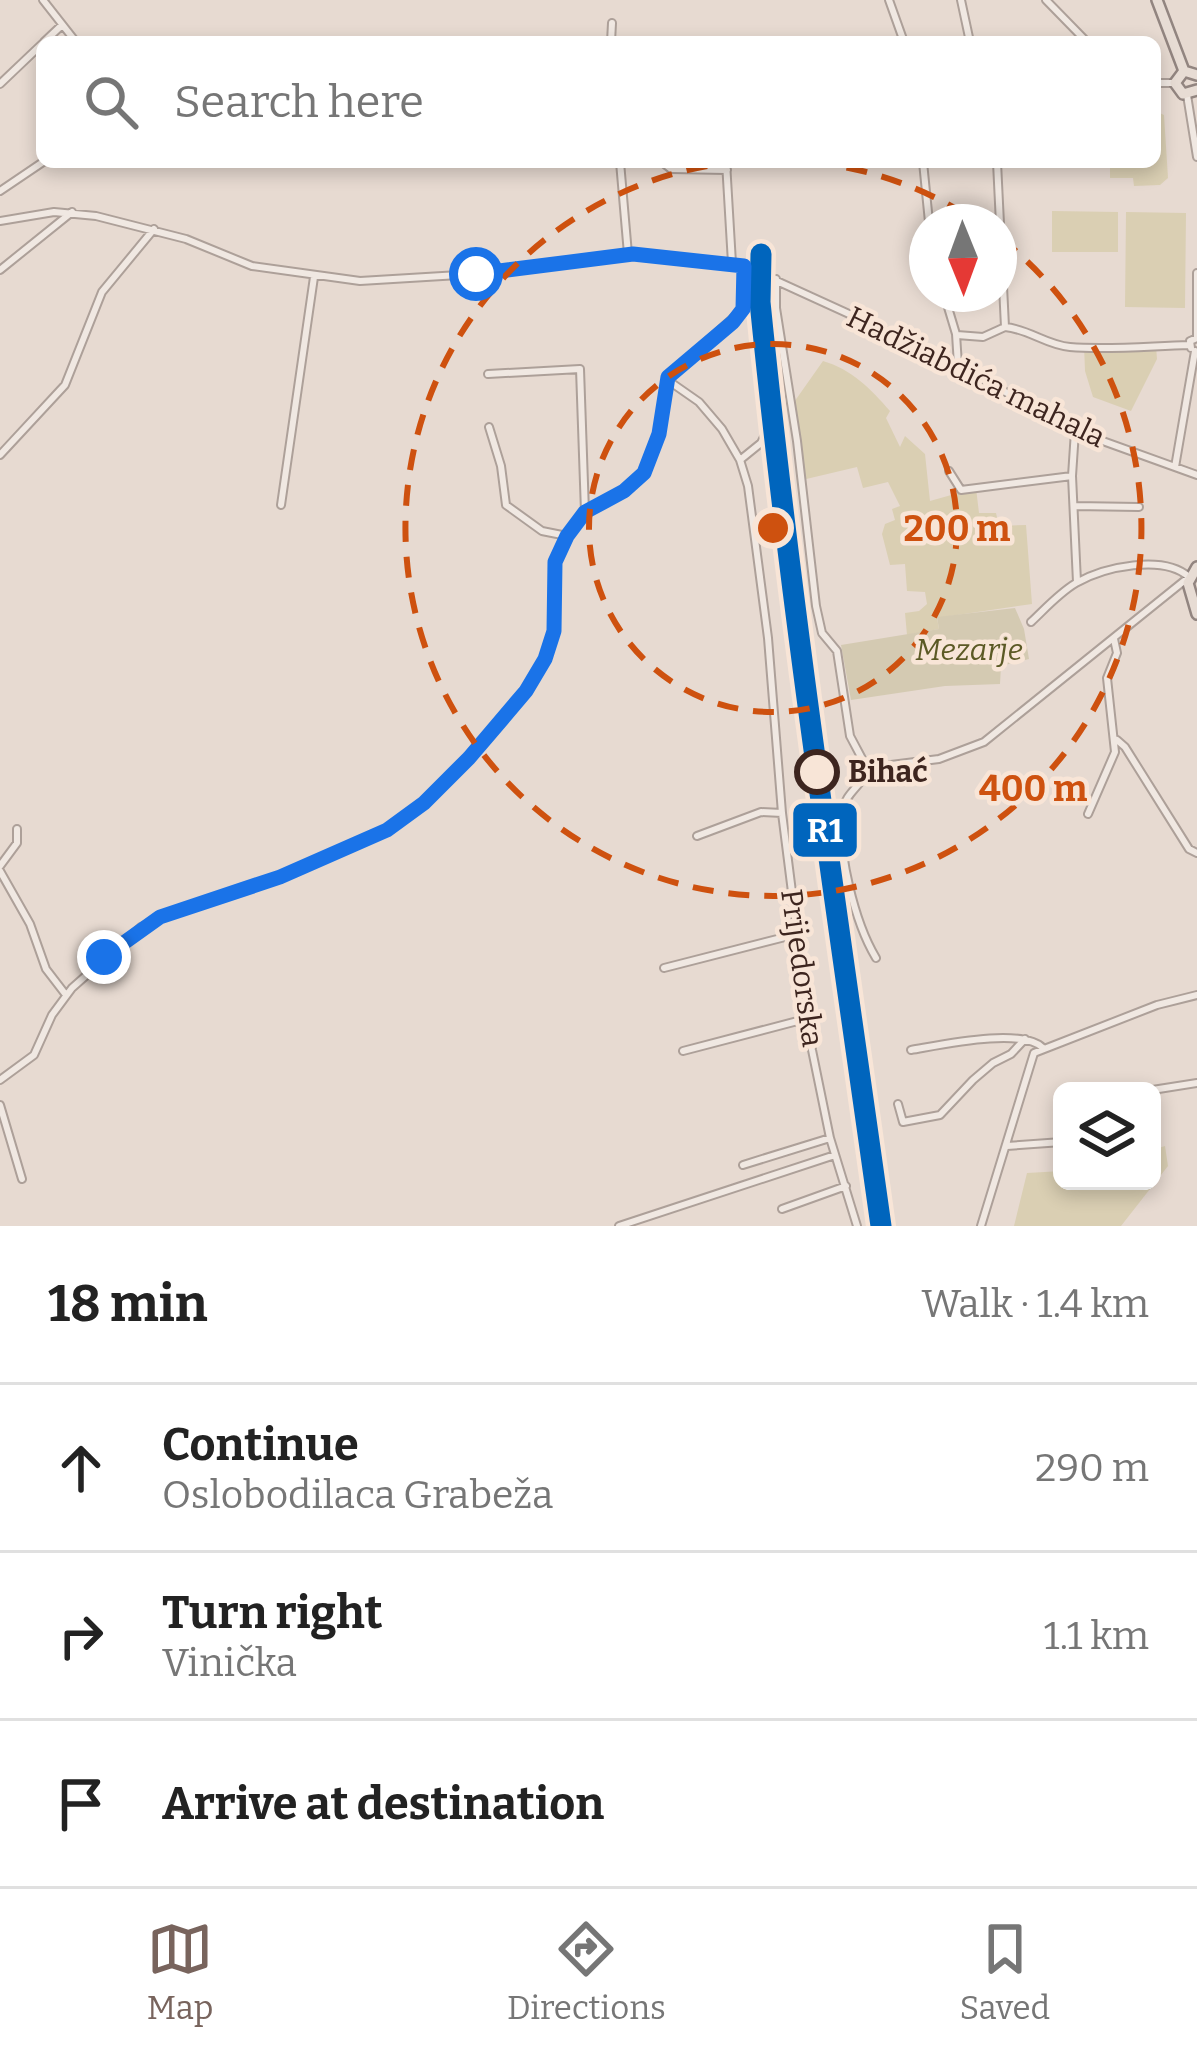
<!DOCTYPE html>
<meta charset="utf-8">
<style>
body{margin:0;font-family:Bitter,serif;background:#f6f6f6;color:#222}
.controls{position:absolute;right:36px;bottom:36px;display:grid;overflow:hidden;border-radius:18px;box-shadow:0 6px 18px #0003}
.controls button{width:108px;height:108px;display:grid;place-items:center;padding:0;border:0;border-bottom:3px solid #e0e0e0;background:#fff;color:#222;font:60px sans-serif}
.compass{position:absolute;left:909px;top:204px;width:108px;height:108px;border-radius:50%;background:#fff;box-shadow:0 6px 18px #0003;rotate:179deg}
.stop{position:absolute;width:36px;height:36px;margin:-27px;border:9px solid #1a73e8;border-radius:50%;background:#fff}
.stop.end{background:#1a73e8;border-color:#fff;box-shadow:0 3px 12px #0008}
.list{margin:0;padding:0;list-style:none}
h2{display:flex;justify-content:space-between;align-items:center;height:156px;margin:0;padding:0 48px;font-size:51px}
h2 small{font-size:39px;font-weight:400;color:#767676}
.list li{display:grid;grid-template-columns:78px 1fr auto;gap:36px;align-items:center;box-sizing:border-box;height:168px;padding:0 48px;border-top:3px solid #e0e0e0}
.list b{display:block;font-size:45px;white-space:nowrap}
.list p{margin:0;font-size:39px;white-space:nowrap;color:#767676}
.list em{font-size:39px;font-style:normal;color:#767676}
.icon{flex:none;width:66px;height:66px;fill:none;stroke:currentColor;stroke-width:2;stroke-linecap:round;stroke-linejoin:round}
.map{position:relative;flex:none;width:1197px;height:1226px;overflow:hidden}
.search{position:absolute;background:#fff;box-shadow:0 6px 18px #0003;left:36px;right:36px;top:36px;height:132px;display:flex;align-items:center;gap:30px;box-sizing:border-box;padding:0 42px;border-radius:18px;color:#767676;font-size:45px}
.sheet{height:660px;background:#fff}
nav{display:flex;justify-content:space-around;align-items:center;box-sizing:border-box;height:168px;border-top:3px solid #e0e0e0;background:#fff;font-size:33px;color:#767676}
nav a{display:grid;justify-items:center;gap:6px}
nav .on{color:#78645d}
.map>svg:first-child{display:block}
.green{fill:#dacfb3}
.cemetery{fill:#d4cab2}
.lines{fill:none;stroke-linecap:round;stroke-linejoin:round}
.minor-casing{stroke:#ada099;stroke-width:10}
.major-casing{stroke:#928580;stroke-width:14}
.minor{stroke:#f0e8e2;stroke-width:6}
.major{stroke:#e7dcd4;stroke-width:9}
.rail-1-casing{stroke:#f8e5d7;stroke-width:30}
.rail-1{stroke:#0065bd;stroke-width:21}
.route{stroke:#1a73e8;stroke-width:15}
.ring{fill:none;stroke:#ce510f;stroke-width:6;stroke-dasharray:21 15}
.stop-dot{fill:#f8e5d7;stroke:#3d251f;stroke-width:6}
.labels{text-anchor:middle;stroke-width:9;stroke-linejoin:round;paint-order:stroke}
.street-label{font-size:30px;fill:#3d251f;stroke:#f8e5d7}
.park-label{font-size:30px;font-style:italic;fill:#5b5925;stroke:#f8e5d7}
.stop-label{font-size:30px;font-weight:bold;fill:#3d251f;stroke:#f8e5d7;text-anchor:start}
.centre{fill:#ce510f;stroke:#f8e5d7;stroke-width:6}
.ring-label{font-size:36px;text-anchor:middle;font-weight:bold;fill:#ce510f;stroke:#f8e5d7;stroke-width:9;stroke-linejoin:round;paint-order:stroke}
.line-badge{stroke:#f8e5d7;stroke-width:4.5}
.badge-label{font-size:33px;text-anchor:middle;font-weight:bold;fill:#fff}
</style>
<div class="map">
<svg width="1197" height="1226" viewBox="0 0 1197 1226">
<rect width="100%" height="100%" fill="#e7dad1"/>
<path class="green" d="M1155,111L1164,115L1168,178L1160,185L1134,186L1133,178H1110V162H1155Z
M1052,211L1118,212V252H1052Z
M1126,212L1186,213L1185,308L1125,307Z
M1084,345L1156,346L1157,359L1131,411L1093,397L1085,371Z
M823,361C851,369 871,389 890,411L886,418L900,447L905,436L925,454L930,501L976,488L979,513H996L999,526L1026,525L1032,604L937,618L939,629L907,635L905,613L919,611L927,604L925,592L907,591L905,564L890,565L882,534L885,524L895,520L892,509L900,506L888,482L863,488L857,467L802,480L792,405Z
M1165,1146L1168,1166L1121,1226H1014L1027,1173L1062,1171V1181H1152V1150Z"/>
<path class="cemetery" d="M1015,608L1024,629L1029,659L1001,666L1000,684L945,686L851,700L841,645L939,629L937,617Z"/>
<g class="lines">
<g class="minor-casing">
<path id="minor" d="M43,0L76,42
M889,0L904,42
M961,0L970,42
M1046,0L1087,42
M44,42L62,25
M611,42L612,23
M1155,83H1175
M0,84L42,44
M1187,95L1197,157
M620,162L628,254
M662,162L671,169L727,170
M726,162L732,263
M923,162L929,222
M997,162L1005,327
M0,191L43,162
M0,221L54,212L96,216L186,239L252,266L360,281L492,273L633,253L744,266L941,356L1075,431L1197,475
M0,270L72,212
M776,279V308L797,441L816,606L822,633L837,651L850,736L867,768
M944,294L956,334L958,365
M1005,327C1029,329 1046,345 1070,347C1109,350 1150,346 1189,345
M957,335L983,337L1005,327
M1191,348L1190,341L1197,338V273
M488,374L580,369L585,512
M666,379L699,402L722,429L740,460L748,486L768,638L782,813L812,1050L830,1138L857,1226
M489,427L501,466L506,505L542,531L567,536
M1075,431L1072,476L1077,582
M0,455L65,385L102,292L154,229
M740,460L761,443L767,431L753,319L747,304
M1175,467L1195,351
M949,471L961,490L1072,476
M281,505L314,277
M1074,506L1139,507
M1117,740L1125,747L1189,849L1197,853
M867,768L939,759L984,742L1189,577C1163,554 1104,567 1076,583C1059,593 1045,609 1031,622
M867,768C863,786 846,792 843,809C836,849 855,923 876,958
M1088,814L1115,752L1107,678L1117,653L1114,639
M697,836L761,812L782,813
M0,866L17,843V829
M0,871L30,924L46,969L66,995
M664,968L797,934
M911,1050C941,1045 1022,1027 1043,1048
M683,1051L809,1018
M0,1080L34,1055L52,1015L72,988L141,927L179,910L280,877L387,830L424,803L469,758L526,691L545,659L554,631L553,569L567,536L585,512L624,491L644,473L659,434L666,379L743,309L744,266
M1146,1091L1197,1083
M898,1104L903,1122L940,1115L973,1080L993,1063L1011,1054L1025,1039
M0,1105L22,1179
M1007,1146L1062,1142
M743,1165L830,1138
M782,1209L846,1186
M619,1226L835,1155
M981,1226L1034,1053L1157,1005L1197,995"/>
</g>
<g class="major-casing">
<path id="major" d="M1157,0L1184,71
M1197,75L1184,71L1175,83L1183,94L1197,90
M1197,567L1188,583L1197,614"/>
</g>
<use href="#minor" class="minor"/>
<use href="#major" class="major"/>
<g class="rail-1-casing">
<path id="rail-1" d="M761,254L760,302C791,611 838,919 881,1226"/>
</g>
<use href="#rail-1" class="rail-1"/>
</g>
<g class="lines">
<path class="route" d="M104,957L160,917L280,877L387,830L424,803L469,758L526,691L545,659L554,631L555,562L567,536L585,512L624,491L644,473L659,434L668,377L733,322L743,309L744,266L633,254L476,274"/>
</g>
<g class="ring">
<circle cx="773" cy="528" r="184"/>
<path d="M811 162A368 368 0 0 1 976 221M1000 238A368 368 0 1 1 735 162"/>
</g>
<circle class="stop-dot" cx="817" cy="772" r="20"/>
<g class="labels">
<g class="street-label">
<text transform="translate(976 377) rotate(26)" y="10">Hadžiabdića mahala</text>
<text transform="translate(802 968) rotate(82)" y="10">Prijedorska</text>
</g>
<g class="park-label">
<text x="969" y="660">Mezarje</text>
</g>
<g class="stop-label">
<text x="848" y="782">Bihać</text>
</g>
</g>
<circle cx="773" cy="528" r="18" class="centre"/>
<g class="ring-label">
<text x="957" y="541">200 m</text>
<text x="1033" y="801">400 m</text>
</g>
<rect class="line-badge" x="791" y="801" width="68" height="58" rx="12" fill="#0065bd"/>
<g class="badge-label">
<text x="825" y="842">R1</text>
</g>
</svg>
<div class="controls">
<button><svg class="icon" aria-label="layers" viewBox="0 0 24 24"><path d="M12 4l9 5-9 5-9-5zM3 14l9 5 9-5"/></svg></button>
</div>
<svg class="compass" viewBox="-18 -18 36 36"><path d="M0-13l5 13h-10z" fill="#e53935"/><path d="M0 13l5-13h-10z" fill="#767676"/></svg>
<div class="stop" style="left:476px;top:274px"></div>
<div class="stop end" style="left:104px;top:957px"></div>
<div class="search"><svg class="icon" aria-label="search" viewBox="0 0 24 24"><circle cx="10" cy="10" r="6"/><path d="M15 15l6 6"/></svg>Search here</div>
</div>
<section class="sheet">
<h2>18 min<small>Walk · 1.4 km</small></h2>
<ul class="list">
<li><svg class="icon" aria-label="ahead" viewBox="0 0 24 24"><path d="M12 20V5M6 11l6-6 6 6"/></svg><div><b>Continue</b><p>Oslobodilaca Grabeža</p></div><em>290 m</em></li>
<li><svg class="icon" aria-label="right" viewBox="0 0 24 24"><path d="M7 20v-9h11M14 6l5 5-5 5"/></svg><div><b>Turn right</b><p>Vinička</p></div><em>1.1 km</em></li>
<li><svg class="icon" aria-label="arrive" viewBox="0 0 24 24"><path d="M6 21V4h12l-3 4 3 4H6"/></svg><div><b>Arrive at destination</b></div></li>
</ul>
</section>
<nav>
<a class="on"><svg class="icon" aria-label="map" viewBox="0 0 24 24"><path d="M3 6l6-2 6 2 6-2v14l-6 2-6-2-6 2zM9 4v14M15 6v14"/></svg>Map</a>
<a><svg class="icon" aria-label="directions" viewBox="0 0 24 24"><path d="M12 3l9 9-9 9-9-9zM9 14v-3h6M13 9l2 2-2 2"/></svg>Directions</a>
<a><svg class="icon" aria-label="saved" viewBox="0 0 24 24"><path d="M7 4h10v16l-5-4-5 4z"/></svg>Saved</a>
</nav>
